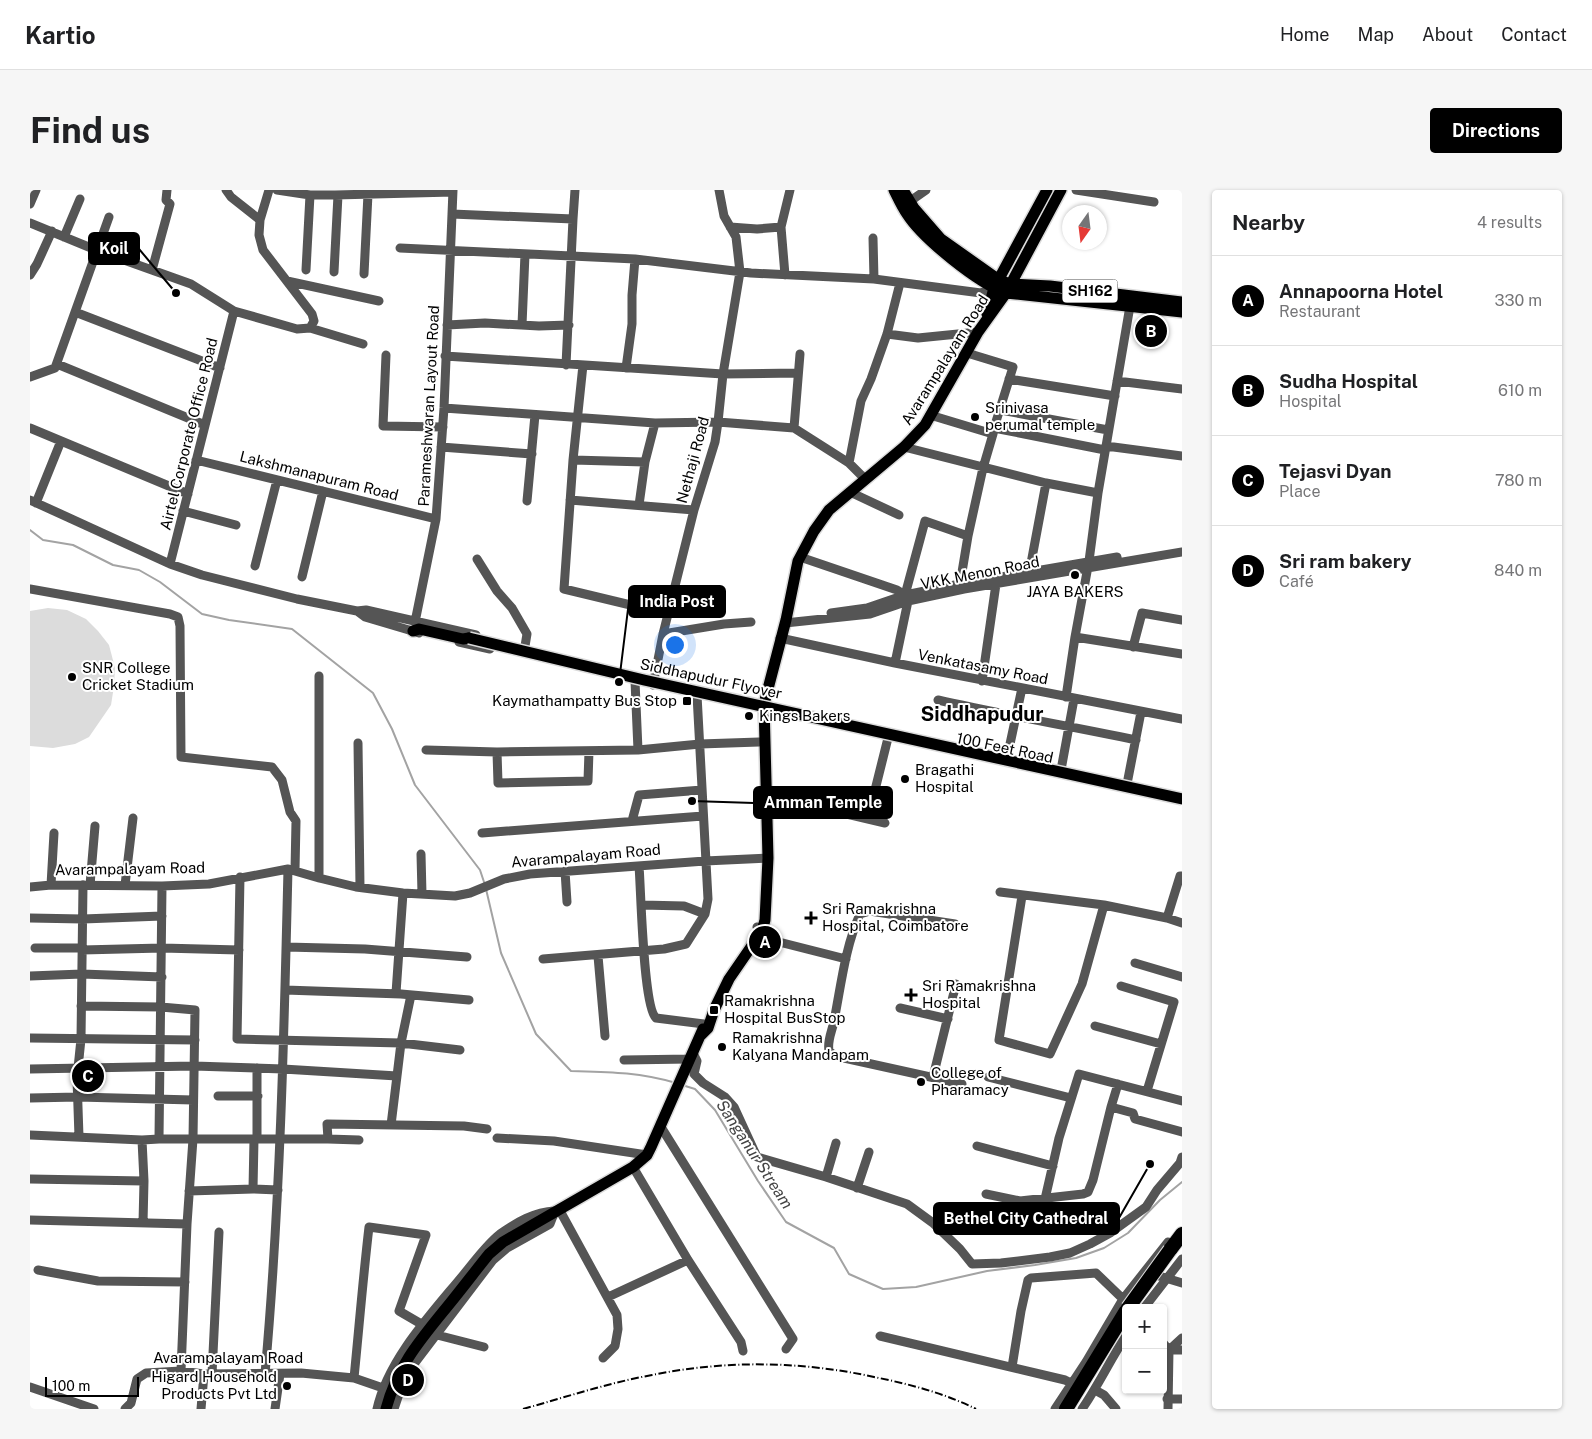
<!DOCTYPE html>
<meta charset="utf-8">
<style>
body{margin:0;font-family:"Public Sans",sans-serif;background:#f6f6f6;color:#202124}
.controls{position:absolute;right:15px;bottom:15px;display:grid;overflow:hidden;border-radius:5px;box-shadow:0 1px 4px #0004}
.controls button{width:45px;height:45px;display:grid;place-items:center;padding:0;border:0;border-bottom:1px solid #e0e0e0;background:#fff;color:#202124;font:25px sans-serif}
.compass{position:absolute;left:1032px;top:15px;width:45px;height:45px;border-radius:50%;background:#fff;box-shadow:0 1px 4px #0004;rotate:194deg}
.scale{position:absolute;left:15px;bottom:12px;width:94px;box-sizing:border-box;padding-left:5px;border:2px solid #000;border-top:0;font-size:14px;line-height:18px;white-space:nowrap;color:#000;-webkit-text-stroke:4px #fff;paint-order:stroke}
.you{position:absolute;left:644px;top:454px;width:18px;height:18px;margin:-12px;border:4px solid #fff;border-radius:50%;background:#1a73e8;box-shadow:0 0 0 8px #1a73e833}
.badge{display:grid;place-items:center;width:32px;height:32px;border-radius:50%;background:#000;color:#fff;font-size:16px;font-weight:700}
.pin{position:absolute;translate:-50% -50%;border:2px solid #fff;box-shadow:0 1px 5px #0006}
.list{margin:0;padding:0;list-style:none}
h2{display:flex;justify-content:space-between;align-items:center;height:65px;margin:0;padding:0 20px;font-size:21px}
h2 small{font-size:16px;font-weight:400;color:#757577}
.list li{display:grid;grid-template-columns:32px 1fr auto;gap:15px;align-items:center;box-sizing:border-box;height:90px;padding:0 20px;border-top:1px solid #e0e0e0}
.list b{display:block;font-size:19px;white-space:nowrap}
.list p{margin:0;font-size:16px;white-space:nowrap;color:#757577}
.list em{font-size:16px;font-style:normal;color:#757577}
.map{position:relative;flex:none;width:1152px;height:1219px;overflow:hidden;border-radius:5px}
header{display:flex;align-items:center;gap:30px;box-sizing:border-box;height:70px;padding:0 25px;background:#fff;border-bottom:1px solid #e0e0e0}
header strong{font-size:24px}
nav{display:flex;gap:28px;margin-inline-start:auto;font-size:18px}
.intro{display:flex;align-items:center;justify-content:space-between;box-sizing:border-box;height:120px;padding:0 30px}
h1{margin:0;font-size:35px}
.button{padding:12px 22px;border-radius:5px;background:#000;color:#fff;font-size:18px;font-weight:700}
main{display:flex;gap:30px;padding:0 30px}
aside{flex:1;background:#fff;border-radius:5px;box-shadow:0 1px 4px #0004}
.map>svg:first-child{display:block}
.green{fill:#dcdcdc}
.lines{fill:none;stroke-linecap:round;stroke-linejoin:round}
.stream{stroke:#a3a3a3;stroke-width:2}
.major-casing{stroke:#dbdbdb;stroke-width:14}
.highway-casing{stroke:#dbdbdb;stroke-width:16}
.minor{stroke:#555;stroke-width:9}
.major{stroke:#000;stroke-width:11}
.highway{stroke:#000;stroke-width:14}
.rail{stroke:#000;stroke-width:2;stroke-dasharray:8 2.5 1 2.5;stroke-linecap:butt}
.major-bridge-casing{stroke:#dbdbdb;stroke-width:14;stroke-linecap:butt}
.highway-bridge-casing{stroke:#dbdbdb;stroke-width:16;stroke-linecap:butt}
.major-bridge{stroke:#000;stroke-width:11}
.highway-bridge{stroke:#000;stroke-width:14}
.poi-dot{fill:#000;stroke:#fff;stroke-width:2}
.labels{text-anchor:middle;stroke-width:4;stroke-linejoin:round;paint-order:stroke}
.shield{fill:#fff;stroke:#4c4c4c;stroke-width:1}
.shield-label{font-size:14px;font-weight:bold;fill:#000}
.street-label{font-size:15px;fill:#000;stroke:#fff}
.poi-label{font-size:15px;fill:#000;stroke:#fff;text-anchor:start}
.water-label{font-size:16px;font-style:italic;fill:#444;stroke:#fff}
.district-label{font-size:20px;font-weight:bold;fill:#000;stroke:#fff}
.leader{fill:none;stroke:#000;stroke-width:2}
.callout-dot{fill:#000;stroke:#fff;stroke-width:2}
.callout{fill:#000;stroke:#000;stroke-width:2}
.callout-label{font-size:16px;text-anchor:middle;font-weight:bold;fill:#fff}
</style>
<header>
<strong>Kartio</strong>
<nav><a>Home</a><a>Map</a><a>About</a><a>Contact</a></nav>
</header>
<div class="intro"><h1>Find us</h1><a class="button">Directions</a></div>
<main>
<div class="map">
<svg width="1152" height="1219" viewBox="0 0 1152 1219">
<rect width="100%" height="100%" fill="#fff"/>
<path class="green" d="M18,418L37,420L56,429L68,441L79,455L85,478L84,496L81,515L59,547L45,554L23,558L0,556V421Z"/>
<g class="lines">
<path class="stream" d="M0,340L13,350L43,355L83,375L109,380L130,392L172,424L199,430L262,439L343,503L362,539L385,595L450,680L455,695
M456,699L471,763L506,844L541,881C579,882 608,882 646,893
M652,895L665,899L685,920L728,991L756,1032L804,1058L819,1084L853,1099L886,1097L957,1081L1005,1075L1046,1068L1074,1058L1098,1043L1130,1010L1152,992"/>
<g class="major-casing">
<path id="major" d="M864,0C868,8 872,17 877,24C893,49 948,93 976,103L1152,122
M873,0L884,18L911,49L969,90L980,94L1020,96L1152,112
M957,124L964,98L1017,0
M383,441L389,439L433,449L439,448
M671,845L678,838L684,820L699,789L732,741L735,730L738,668L734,514L756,430L768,371L784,341L799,320L874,257L895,235L948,142L976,103L1031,0
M356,1219C368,1174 392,1148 421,1112C434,1096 446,1080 459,1064L473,1052L603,977L617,965L621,957L673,839"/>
</g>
<g class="highway-casing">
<path id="highway" d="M1140,1060L1152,1044
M1036,1219L1096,1121"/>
</g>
<path class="minor" d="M196,0L201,7L230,30
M247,0L280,5H305L423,2
M1046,0L1124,12
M0,14L6,0
M876,14L896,0
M422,24L543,29L545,0
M0,33L66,60L161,94L204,121L267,139L280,138L284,131L282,124L233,60L229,45L230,30L239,0
M700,37L727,39L751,37L755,85
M751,37L760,0
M34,47L50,9
M843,48L844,89
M370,58L605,69L721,83L844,89L951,103L964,98
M122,80L140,14L136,10L137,0
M276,80L280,5
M304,82L308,5
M334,84L338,4
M0,85L7,74L22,41
M257,91L349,111
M45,122L190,178
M417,135L455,133L509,136L539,135
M492,135L495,64
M280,138L333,154
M857,144L888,148L948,142
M937,163L983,177L964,238
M356,165L353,236L413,237
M415,166L693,184L768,183
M27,174L175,235
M536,175L543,29
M553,175L543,270L534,399L638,424
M596,178L602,134V105L605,69
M0,187L25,178L79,27
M979,189L1085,206
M1087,191L1152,199
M414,218L625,233L688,232L764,238L819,273L835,289
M971,220L1078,240
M900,225L963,244L964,238L1075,260
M0,238L158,304
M764,238L770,164
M1076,256L1152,266
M411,257L502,264
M874,257L1016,293L1068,303
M166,270L406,329
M543,270L615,272
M819,273L831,211L841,189L857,144L870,93
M820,302L869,325
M0,310L140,374L172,385L267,409L327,421L336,420L446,445
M540,310L664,320
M497,311L505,225
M6,313L31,251
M609,315L615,272L625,233
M153,321L206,335
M938,346L953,278L963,244
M770,367L867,400L875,405L895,331L938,346L930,394
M447,369L467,401L482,418L497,444L495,456
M140,374L204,121
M225,376L247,290
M999,384L1016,293
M272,387L293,301
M0,399L140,424L148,427L150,436L151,567L242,577L252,590L260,622L266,631L265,680
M327,421L335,427L389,443
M801,423L837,418L875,405L930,394L1087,367
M385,432L406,329L414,218L423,0
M755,433L840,424L878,411L934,399L1152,362
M633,444L694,434L721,432
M1045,447L1152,464
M750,448L865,473L1152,529
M429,452L460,459
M1103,457L1112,423L1152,430
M865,473L878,411L876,407
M605,491L608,560
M952,491L966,394
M623,495L633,444L664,320L685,252L688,232L693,184L710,82L706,47L694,26L689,0
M1036,507L1045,447L1059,371L1068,303L1100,116
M908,510C974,525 1040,536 1106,550
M328,553L330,697
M396,560L467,562L608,560L670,554L729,552
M467,562L468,593L558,591L559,561
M977,568L992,498
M1031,580L1044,509
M1097,594L1111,522
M736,605L855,633
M838,628L858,548
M602,631L609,605L672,600
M452,643L673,626
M391,664L392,704
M609,676C611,699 613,817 626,828L674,834
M535,681L537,712
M210,687L207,849L371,853L430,860
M289,688V486
M21,695L24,643
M60,695L65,636
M95,695L103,628
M0,697L21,695L132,696L179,694L258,679L289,688L326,697L373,703L425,706L440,703L474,689L500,684L675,671L738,668
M970,702L1074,715L1137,728L1152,733
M992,706L969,850L1020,864L1052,794L1074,715
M612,715L654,716L675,724
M0,728L53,729L132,726
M1137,728L1150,686H1152
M925,734L840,721L830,724C815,757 811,796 804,831C802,842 797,850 799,861L805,866L932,894
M727,737L749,752L816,769
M256,757L335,759L437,767
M5,758H52
M52,760L132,758L209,760
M568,766L575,846
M513,769L634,759L656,754L675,724L678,709L667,505
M1105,773L1152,787
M0,786L52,784L132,787
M1091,796L1144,812L1117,901
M255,800L371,804L439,810
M366,803L373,703
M51,816L131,817L165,820L163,949L157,1034
M870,818L918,829
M1065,836L1131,854
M0,848L165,850
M663,863L667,871L664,884L673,893L695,907L704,917L727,967L796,987L877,1014L903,1033L930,1059L942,1074L971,1073L1020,1067L1040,1063L1060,1054L1080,1043L1116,1017L1127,1000L1150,973L1152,967
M594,870L660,869
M0,879L164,876L253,879L367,886L361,935
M367,886L371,853L381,805
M903,887L926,794
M958,887L1041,908
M188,906H228
M0,908L48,907L163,910
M1081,917L1088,894
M631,937L763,1149L756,1159
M0,945L112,950L129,949L132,696
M49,947L47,888L51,849L53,695
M467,948L524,951L617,965
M129,949H298L297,934L434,936L457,939
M227,949V878
M298,949L329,950
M112,950L114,991
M947,956L1023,976
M603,977L658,1070L711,1152L713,1161
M796,987L806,953
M0,989L114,991L113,1033
M827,998L839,962
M223,999L224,949
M159,1001L223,999L248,1000
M956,1004L990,1011L1053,1004L1058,1002L1063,990L1081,917L1103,923L1105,929L1152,942
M1015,1009L1029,948L1049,884L1152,911
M529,1019L587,1125L588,1139L585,1156L573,1168
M0,1030L157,1034L151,1181
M8,1080L68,1091L155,1092
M1119,1083L1152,1093
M578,1107L658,1070
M1114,1118L1152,1069
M407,1145L454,1157
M850,1146L1035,1190L1041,1193
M1133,1153L1139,1160L1138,1219
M1139,1160L1152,1148
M1139,1160H1152
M982,1177L991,1121L998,1090L1001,1088L1066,1083L1093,1109
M182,1184L189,1042
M235,1184C250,1016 254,848 258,679
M324,1188C329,1138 333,1088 339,1037L396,1045L369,1121L393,1135
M0,1197L64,1219
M1065,1200L1074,1205L1086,1219
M1137,1209H1152
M95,1219L101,1213L107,1189L116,1183L151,1181L174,1184L271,1183L324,1188L353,1198
M171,1219L174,1184
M245,1219L250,1184
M347,1219C358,1169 402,1123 434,1084C445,1071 456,1055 470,1044C487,1032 504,1022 525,1021L520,1034L477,1058L463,1070L447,1091L384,1174L373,1192L364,1219
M1025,1219L1056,1172L1093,1109L1138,1052
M1052,1219C1068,1196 1080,1170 1096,1146"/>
<use href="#major" class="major"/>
<use href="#highway" class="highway"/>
<path class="rail" d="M493,1219C536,1207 578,1193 622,1185C696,1170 771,1171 844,1187C879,1194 914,1203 946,1219"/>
<g class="major-bridge-casing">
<path id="major-bridge" d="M439,448L614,490L1152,609"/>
</g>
<g class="highway-bridge-casing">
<path id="highway-bridge" d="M1098,1118L1140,1060"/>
</g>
<use href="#major-bridge" class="major-bridge"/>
<use href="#highway-bridge" class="highway-bridge"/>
</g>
<g class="poi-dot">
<circle cx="945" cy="227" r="5"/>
<circle cx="1045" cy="385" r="5"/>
<circle cx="42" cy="487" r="5"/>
<rect x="652" y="506" width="10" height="10" rx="2.5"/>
<circle cx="719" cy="526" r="5"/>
<circle cx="875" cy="589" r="5"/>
<path d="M778.5 720.5h5v5h5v5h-5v5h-5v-5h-5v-5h5z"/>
<path d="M878.5 797.5h5v5h5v5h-5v5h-5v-5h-5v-5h5z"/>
<rect x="679" y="815" width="10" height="10" rx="2.5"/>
<circle cx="692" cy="857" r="5"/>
<circle cx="891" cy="892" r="5"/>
<circle cx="257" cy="1196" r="5"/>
</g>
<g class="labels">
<rect class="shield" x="1032.5" y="89.5" width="55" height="23" rx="4"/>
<g class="shield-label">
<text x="1060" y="106">SH162</text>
</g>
<g class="street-label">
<text transform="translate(915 170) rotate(-58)" y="5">Avarampalayam Road</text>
<text transform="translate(399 216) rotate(-87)" y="5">Parameshwaran Layout Road</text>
<text transform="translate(159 244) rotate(-76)" y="5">Airtel Corporate Office Road</text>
<text transform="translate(663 270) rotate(-75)" y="5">Nethaji Road</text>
<text transform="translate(289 286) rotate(14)" y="5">Lakshmanapuram Road</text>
<text transform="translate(950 383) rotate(-11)" y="5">VKK Menon Road</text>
<text transform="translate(953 477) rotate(11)" y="5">Venkatasamy Road</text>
<text transform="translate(681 489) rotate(12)" y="5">Siddhapudur Flyover</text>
<text transform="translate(975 558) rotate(12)" y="5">100 Feet Road</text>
<text transform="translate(556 666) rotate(-5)" y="5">Avarampalayam Road</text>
<text transform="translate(100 679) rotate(-1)" y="5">Avarampalayam Road</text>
<text x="198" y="1173">Avarampalayam Road</text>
</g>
<g class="poi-label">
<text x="955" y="223">Srinivasa<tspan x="955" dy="17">perumal temple</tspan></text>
<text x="1045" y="407" text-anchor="middle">JAYA BAKERS</text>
<text x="52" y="483">SNR College<tspan x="52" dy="17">Cricket Stadium</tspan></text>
<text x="647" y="516" text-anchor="end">Kaymathampatty Bus Stop</text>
<text x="729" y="531">Kings Bakers</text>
<text x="885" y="585">Bragathi<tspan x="885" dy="17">Hospital</tspan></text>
<text x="792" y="724">Sri Ramakrishna<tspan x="792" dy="17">Hospital, Coimbatore</tspan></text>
<text x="892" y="801">Sri Ramakrishna<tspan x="892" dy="17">Hospital</tspan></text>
<text x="694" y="816">Ramakrishna<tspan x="694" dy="17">Hospital BusStop</tspan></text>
<text x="702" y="853">Ramakrishna<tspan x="702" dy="17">Kalyana Mandapam</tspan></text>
<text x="901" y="888">College of<tspan x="901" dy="17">Pharamacy</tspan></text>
<text x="247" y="1192" text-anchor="end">Higard Household<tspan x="247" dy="17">Products Pvt Ltd</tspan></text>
</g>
<g class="water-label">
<text transform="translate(725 964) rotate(57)" y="6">Sanganur Stream</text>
</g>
<g class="district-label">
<text x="952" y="531">Siddhapudur</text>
</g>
</g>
<path class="leader" d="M146 103L109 59M589 492L599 411M662 611L724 613M1120 974L1089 1028"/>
<g class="callout-dot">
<circle cx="146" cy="103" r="5"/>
<circle cx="589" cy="492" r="5"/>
<circle cx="662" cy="611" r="5"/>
<circle cx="1120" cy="974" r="5"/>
</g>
<g class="callout">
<rect x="59" y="43" width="50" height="31" rx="5"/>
<rect x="599" y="396" width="96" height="31" rx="5"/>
<rect x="724" y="597" width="138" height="31" rx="5"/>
<rect x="904" y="1013" width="185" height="31" rx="5"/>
</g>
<g class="callout-label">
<text x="84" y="64">Koil</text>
<text x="647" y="417">India Post</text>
<text x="793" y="618">Amman Temple</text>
<text x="996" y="1034">Bethel City Cathedral</text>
</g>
</svg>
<div class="controls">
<button>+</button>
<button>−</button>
</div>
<svg class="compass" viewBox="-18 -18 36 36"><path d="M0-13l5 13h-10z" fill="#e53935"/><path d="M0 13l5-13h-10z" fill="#757577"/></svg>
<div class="scale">100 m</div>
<div class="you"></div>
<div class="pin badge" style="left:735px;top:752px">A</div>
<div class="pin badge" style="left:1121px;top:141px">B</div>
<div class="pin badge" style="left:58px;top:886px">C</div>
<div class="pin badge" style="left:378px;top:1190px">D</div>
</div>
<aside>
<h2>Nearby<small>4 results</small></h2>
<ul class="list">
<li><span class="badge">A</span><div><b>Annapoorna Hotel</b><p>Restaurant</p></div><em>330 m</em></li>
<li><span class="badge">B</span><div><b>Sudha Hospital</b><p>Hospital</p></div><em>610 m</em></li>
<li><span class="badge">C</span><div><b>Tejasvi Dyan</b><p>Place</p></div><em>780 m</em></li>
<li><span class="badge">D</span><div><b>Sri ram bakery</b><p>Café</p></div><em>840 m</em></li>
</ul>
</aside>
</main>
